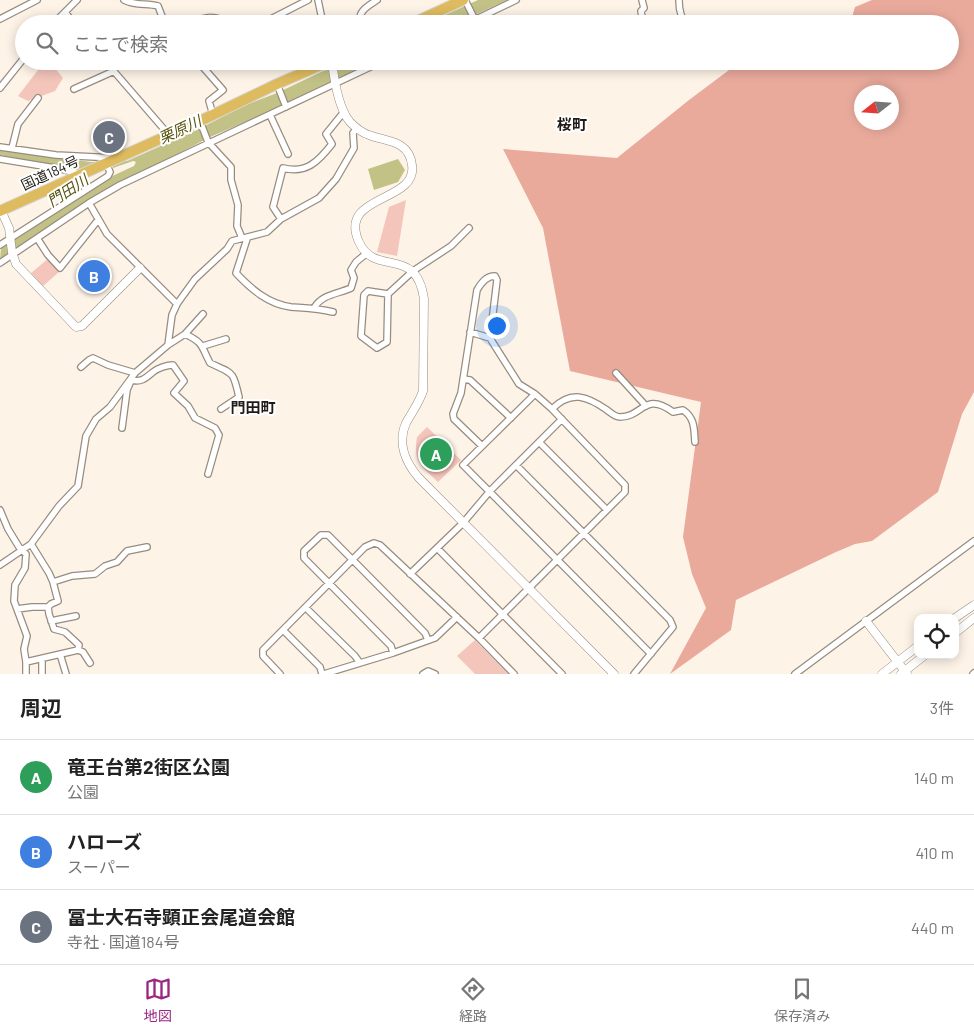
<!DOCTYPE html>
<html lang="ja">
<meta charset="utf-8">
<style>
body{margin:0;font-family:Barlow,"Noto Sans JP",sans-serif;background:#f2f2f2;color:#222}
.controls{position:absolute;right:15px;bottom:15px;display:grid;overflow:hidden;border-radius:10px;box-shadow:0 2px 12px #0003}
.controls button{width:45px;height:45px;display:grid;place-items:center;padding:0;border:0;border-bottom:1px solid #e0e0e0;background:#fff;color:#222;font:25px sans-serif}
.compass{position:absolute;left:854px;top:85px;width:45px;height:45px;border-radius:50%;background:#fff;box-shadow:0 2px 12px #0003;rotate:253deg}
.you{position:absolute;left:496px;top:325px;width:18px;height:18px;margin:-12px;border:4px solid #fff;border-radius:50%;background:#1a73e8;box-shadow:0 0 0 8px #1a73e833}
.badge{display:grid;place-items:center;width:32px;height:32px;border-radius:50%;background:#9b2682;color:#fff;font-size:16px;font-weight:700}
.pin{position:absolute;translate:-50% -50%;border:2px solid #fff;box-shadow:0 1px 5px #0006}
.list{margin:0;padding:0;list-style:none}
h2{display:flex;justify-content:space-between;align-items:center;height:65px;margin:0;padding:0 20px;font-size:21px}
h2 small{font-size:16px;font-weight:400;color:#767676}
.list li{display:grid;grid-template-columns:32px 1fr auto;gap:15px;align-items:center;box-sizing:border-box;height:75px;padding:0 20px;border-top:1px solid #e0e0e0}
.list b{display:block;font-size:19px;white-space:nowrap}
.list p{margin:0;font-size:16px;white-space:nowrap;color:#767676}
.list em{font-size:16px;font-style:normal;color:#767676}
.icon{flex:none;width:28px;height:28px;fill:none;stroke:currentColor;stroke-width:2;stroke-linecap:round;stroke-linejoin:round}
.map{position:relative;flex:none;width:974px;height:674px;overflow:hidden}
.search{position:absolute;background:#fff;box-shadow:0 2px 12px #0003;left:15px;right:15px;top:15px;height:55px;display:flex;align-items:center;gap:12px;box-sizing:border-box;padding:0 18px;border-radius:28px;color:#767676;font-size:19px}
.sheet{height:290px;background:#fff}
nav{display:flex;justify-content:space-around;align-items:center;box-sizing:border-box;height:70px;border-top:1px solid #e0e0e0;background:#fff;font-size:14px;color:#767676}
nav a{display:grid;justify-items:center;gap:2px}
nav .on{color:#9b2682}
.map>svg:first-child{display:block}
.green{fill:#f4c5ba}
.forest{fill:#e9aa9c;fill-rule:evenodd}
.water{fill:#c2c186}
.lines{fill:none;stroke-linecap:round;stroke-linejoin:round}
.street-casing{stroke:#988c7f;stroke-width:8}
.secondary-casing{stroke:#988c7f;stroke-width:9}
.highway-casing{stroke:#d7d6d5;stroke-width:12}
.street{stroke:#fff;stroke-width:5.5}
.secondary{stroke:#fff;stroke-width:8}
.highway{stroke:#dfbb5f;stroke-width:10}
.labels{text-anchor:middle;stroke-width:4;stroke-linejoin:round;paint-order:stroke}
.street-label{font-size:14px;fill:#1f1b16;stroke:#fff}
.neighbourhood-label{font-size:15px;font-weight:bold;fill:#1f1b16;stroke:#fff}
.water-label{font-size:15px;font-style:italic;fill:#57540f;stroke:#fff}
</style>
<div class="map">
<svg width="974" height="674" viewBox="0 0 974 674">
<rect width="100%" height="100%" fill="#fdf3e7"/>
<path class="green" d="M45,61H49L63,78L55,91L28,101L18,96Z
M406,200L397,256L377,252L389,207Z
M49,258L55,264V267L59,272L43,286L31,273Z
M427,427L461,460L438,482C421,465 413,463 417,437Z
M475,640L508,674H475L457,656Z"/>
<path class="forest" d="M872,0H974V392L962,414L938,492L872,541L855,544L836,552L736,600L731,630L670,674L706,608L692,574L683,537L701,402L570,371L543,228L503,149L617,158L689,100L741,61H950V24H850L855,7ZM862,92H892V122H862Z"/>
<path class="water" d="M478,0H507L455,24H425Z
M344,61H376L298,99L210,137L108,190L0,260L1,248L108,178L134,166L136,162L133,161L113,168V166L75,169L0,155V150L91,162L127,161L199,129L243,106L277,93L323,71L340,65Z
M398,159L405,170L398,182L374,190L368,169Z"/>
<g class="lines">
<g class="street-casing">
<path id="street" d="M124,0C135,6 147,3 158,6L165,24
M318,0L323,24
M465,0L475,20
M642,0L644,8L641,11L643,24
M679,0C679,9 680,18 687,24
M65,12L74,24
M0,19L37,0
M53,24L77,0
M186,24C201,18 215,13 229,24
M261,24L308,0
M361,24C356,12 368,6 377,0
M466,24L516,0
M105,61L169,135
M202,66L223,90L209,101L213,115
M110,67L117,61
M277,84L286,107
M0,88L24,58
M74,89L114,71
M270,115L288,154
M200,121L208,142L231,167V180L238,205L237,226L242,238
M0,147L56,155L115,158
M12,148L18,124L38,98
M0,159L61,169L79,174
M89,203L107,234L177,304
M281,219L273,207L283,168C306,174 318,162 332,144L326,134L343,113
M37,238L48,255L60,268L98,220
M247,239L236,273C251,289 268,304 291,307C306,308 317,308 333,312
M0,245L108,176L110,172L106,163
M0,263L89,203L120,185L383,61
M388,294L368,291L364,295L361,336L377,348L387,342L388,294L413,271L451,246L469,228
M314,308C322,294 338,294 351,288L354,278L351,270L356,262L367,253
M470,332L490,338
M185,334L203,314
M168,345L185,334C204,343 201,346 210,363C233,374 233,370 239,397L221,409
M203,346L226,339
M81,367L89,360L93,358L108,365L135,373
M616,373L646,406
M463,379L470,380L511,418
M132,380C141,383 147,377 153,372C158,368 167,365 173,365L184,381L174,393L188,406L195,418L215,428L219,435L208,474
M535,394L463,465L651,654
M552,409C571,390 587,396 607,410C611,413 615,417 620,417C643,417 644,391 673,412L683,410C695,418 694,429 695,442
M122,428L127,390L131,381
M539,442L607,510
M516,465L670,620L673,627L634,674
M0,510L8,529L19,547L26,554L25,568L15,585L14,601L27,636L24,649L26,662V674
M31,544L49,573L53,582L72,576L95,574L105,566L117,562L127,551L147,547
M437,548L562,674
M0,565L31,544L59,506L78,486L86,436L96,419L110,407L135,373L168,345L172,315L177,304L195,279L227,249L232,241L267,232L281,219L319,198L336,179L354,148L353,133L357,128
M410,574L463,523L490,491L562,419
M306,608L355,656L360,663
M17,609L32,607H48
M51,621L76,616
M283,630L320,667L322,674
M479,638L625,492V485L552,409L535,394L519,384L493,343L490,338L497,280L495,276C486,276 481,283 477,290L461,393L453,414L454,419L482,446
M78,650L83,652L90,663
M393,653L391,646L304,558V551L321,535H328L425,633L428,640
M60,654L66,674
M42,659V674
M26,662L78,650L79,645L65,632L54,629L49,614L48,607L51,604L58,601L53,582
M280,674L263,656V650L365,547L374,543L380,545L479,638L514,674
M324,674L393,653L435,638L457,617
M423,674L428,671L435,674
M795,674L974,541
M973,674L974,673"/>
</g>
<g class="secondary-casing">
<path id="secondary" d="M332,61C334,79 339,109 350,122C355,127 362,133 369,135C387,142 409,140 412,165C418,203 337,194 359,242C375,278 416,244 424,299L423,391C419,403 412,412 406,423C397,443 406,463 419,478L614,674
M1,210L9,228L12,252L16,264L76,327L82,326L140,268
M955,618L974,605
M866,621L907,674
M955,633L974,618
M882,674L918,646
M901,674L925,655"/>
</g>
<g class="highway-casing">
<path id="highway" d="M411,24L463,0
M0,211L200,121L277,84L330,61"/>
</g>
<use href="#street" class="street"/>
<use href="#secondary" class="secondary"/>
<use href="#highway" class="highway"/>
</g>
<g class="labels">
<g class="street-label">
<text transform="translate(50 173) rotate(-25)" y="5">国道184号</text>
</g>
<g class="neighbourhood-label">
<text x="572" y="130">桜町</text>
<text x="253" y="413">門田町</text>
</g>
<g class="water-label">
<text transform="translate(180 130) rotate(-25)" y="5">栗原川</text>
<text transform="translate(68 191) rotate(-33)" y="5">門田川</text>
</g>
</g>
</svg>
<div class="controls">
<button><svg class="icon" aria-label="locate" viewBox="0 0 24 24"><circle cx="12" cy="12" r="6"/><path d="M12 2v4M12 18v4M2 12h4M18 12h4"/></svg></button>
</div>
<svg class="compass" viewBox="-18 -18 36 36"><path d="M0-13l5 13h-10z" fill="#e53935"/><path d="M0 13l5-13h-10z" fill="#767676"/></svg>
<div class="you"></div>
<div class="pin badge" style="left:436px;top:454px;background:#2e9e5b">A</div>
<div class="pin badge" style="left:94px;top:276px;background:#3f7fe0">B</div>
<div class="pin badge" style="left:109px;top:137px;background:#6b7280">C</div>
<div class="search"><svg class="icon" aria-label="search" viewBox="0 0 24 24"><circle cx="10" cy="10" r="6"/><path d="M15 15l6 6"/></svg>ここで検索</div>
</div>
<section class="sheet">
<h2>周辺<small>3件</small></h2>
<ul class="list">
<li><span class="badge" style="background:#2e9e5b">A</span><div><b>竜王台第2街区公園</b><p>公園</p></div><em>140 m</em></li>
<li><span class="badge" style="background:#3f7fe0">B</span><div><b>ハローズ</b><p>スーパー</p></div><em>410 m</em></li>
<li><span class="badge" style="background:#6b7280">C</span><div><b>冨士大石寺顕正会尾道会館</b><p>寺社 · 国道184号</p></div><em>440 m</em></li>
</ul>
</section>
<nav>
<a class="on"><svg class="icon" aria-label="map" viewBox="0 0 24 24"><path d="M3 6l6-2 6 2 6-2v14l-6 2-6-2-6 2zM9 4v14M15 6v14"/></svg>地図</a>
<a><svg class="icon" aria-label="directions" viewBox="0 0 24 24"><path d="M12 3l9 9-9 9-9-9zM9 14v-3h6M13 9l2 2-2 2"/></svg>経路</a>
<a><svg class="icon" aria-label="saved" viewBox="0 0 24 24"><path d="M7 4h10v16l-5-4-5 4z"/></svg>保存済み</a>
</nav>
